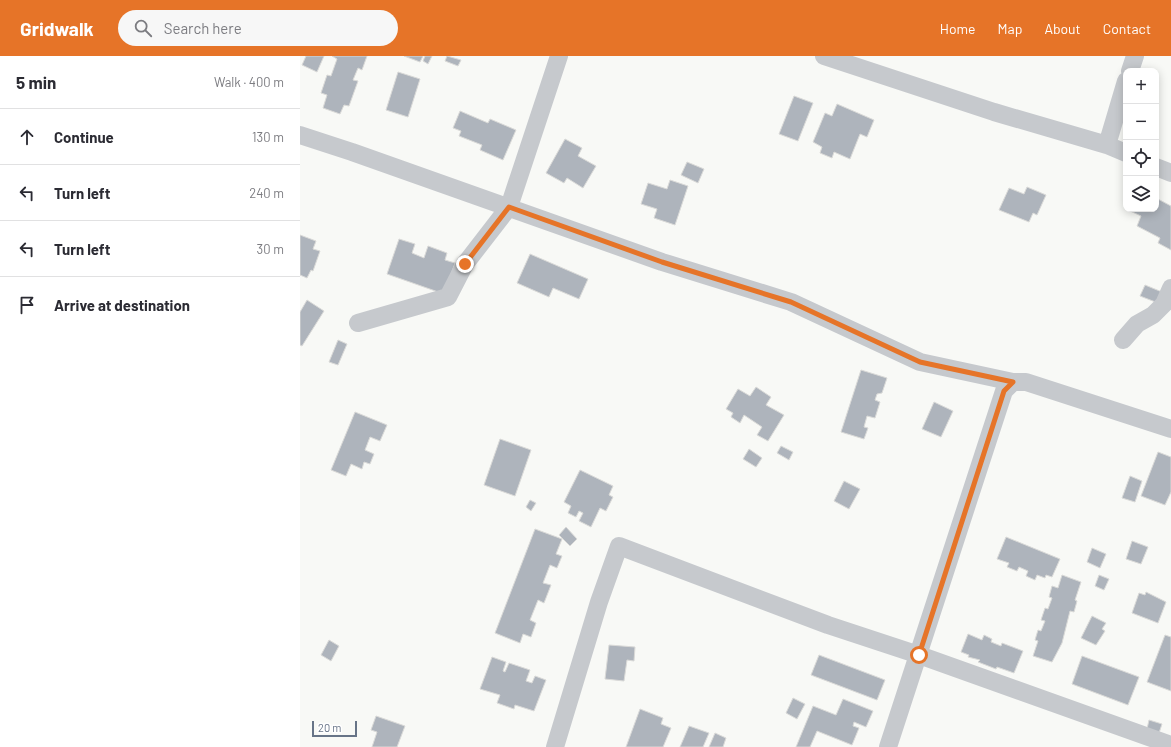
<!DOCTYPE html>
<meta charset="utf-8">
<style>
body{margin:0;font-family:Barlow,sans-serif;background:#f7f7f7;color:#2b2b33}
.controls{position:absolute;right:12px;top:12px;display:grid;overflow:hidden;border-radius:8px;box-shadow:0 2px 10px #0003}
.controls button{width:36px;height:36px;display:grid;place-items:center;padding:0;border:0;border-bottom:1px solid #e1e1e2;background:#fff;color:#2b2b33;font:20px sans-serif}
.scale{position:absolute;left:12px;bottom:10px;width:45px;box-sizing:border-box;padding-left:4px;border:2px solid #677487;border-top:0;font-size:11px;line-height:14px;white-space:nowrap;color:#677487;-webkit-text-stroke:3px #fff;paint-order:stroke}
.stop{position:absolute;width:12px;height:12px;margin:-9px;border:3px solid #e67428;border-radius:50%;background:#fff}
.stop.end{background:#e67428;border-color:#fff;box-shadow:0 1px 4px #0008}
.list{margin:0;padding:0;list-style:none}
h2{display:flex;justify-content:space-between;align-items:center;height:52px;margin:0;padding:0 16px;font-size:17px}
h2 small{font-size:13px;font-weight:400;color:#7c7c81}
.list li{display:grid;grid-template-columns:26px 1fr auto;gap:12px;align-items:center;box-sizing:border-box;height:56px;padding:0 16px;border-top:1px solid #e1e1e2}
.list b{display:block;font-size:15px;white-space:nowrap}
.list em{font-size:13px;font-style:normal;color:#7c7c81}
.icon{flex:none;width:22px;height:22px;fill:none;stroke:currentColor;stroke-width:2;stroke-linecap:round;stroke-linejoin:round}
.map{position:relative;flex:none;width:871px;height:691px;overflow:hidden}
header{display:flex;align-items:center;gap:24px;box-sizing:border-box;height:56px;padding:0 20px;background:#e67428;color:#fff}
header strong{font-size:19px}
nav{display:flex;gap:22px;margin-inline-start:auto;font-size:14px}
.search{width:280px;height:36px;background:#f7f7f7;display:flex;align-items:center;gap:10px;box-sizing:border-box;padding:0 14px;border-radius:22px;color:#7c7c81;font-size:15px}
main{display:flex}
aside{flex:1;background:#fff}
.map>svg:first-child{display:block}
.building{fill:#aeb4bc;stroke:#dadad8}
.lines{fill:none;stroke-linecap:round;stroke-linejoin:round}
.minor{stroke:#c6c9cd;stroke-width:18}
.route{stroke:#e67428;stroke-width:5}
</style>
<header>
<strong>Gridwalk</strong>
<div class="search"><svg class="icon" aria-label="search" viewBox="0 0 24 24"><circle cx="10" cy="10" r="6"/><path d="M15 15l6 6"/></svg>Search here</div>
<nav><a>Home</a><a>Map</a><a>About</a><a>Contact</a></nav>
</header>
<main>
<aside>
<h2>5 min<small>Walk · 400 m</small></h2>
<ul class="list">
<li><svg class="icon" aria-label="ahead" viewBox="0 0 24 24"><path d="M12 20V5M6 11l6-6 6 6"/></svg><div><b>Continue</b></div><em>130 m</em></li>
<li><svg class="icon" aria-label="left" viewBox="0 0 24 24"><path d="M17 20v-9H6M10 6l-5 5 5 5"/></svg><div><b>Turn left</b></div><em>240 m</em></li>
<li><svg class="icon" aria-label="left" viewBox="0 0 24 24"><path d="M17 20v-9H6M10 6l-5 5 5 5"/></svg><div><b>Turn left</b></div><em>30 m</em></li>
<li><svg class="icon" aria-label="arrive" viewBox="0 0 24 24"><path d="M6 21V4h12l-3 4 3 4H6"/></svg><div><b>Arrive at destination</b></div></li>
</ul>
</aside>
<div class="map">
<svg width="871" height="691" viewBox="0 0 871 691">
<rect width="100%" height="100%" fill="#f8f9f6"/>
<path class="building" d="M6,0H24L17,16L2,9Z
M32,0H67L62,14L58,12L53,24L58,25L49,50L44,49L40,58L23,52L27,39L21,37L27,19L31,20L37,3Z
M104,0H123L120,6Z
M125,0H132L128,8L123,5Z
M147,0L161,4L158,10L145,5Z
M98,16L120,23L108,61L86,54Z
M494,40L513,47L498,85L479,78Z
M537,48L574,64L567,81L560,78L550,103L534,96L532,102L520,97L522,91L513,86L525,57L532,60Z
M160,55L188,67L190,63L216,74L203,104L180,94L182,89L159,80L161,75L153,72Z
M265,83L282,92L278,100L296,110L283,132L267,122L264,127L246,117Z
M387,106L404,113L398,127L381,119Z
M370,124L388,130L375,169L354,162L357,153L341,148L348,127L367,133Z
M727,131L746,139L737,159L733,157L729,166L699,154L709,132L724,138Z
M856,142L871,150V194L858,187L860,182L837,170L841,160L828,154L856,153Z
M0,179L16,185L13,193L20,195L13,215L11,214L7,222L0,219Z
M99,183L115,188L112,197L124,202L128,190L147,197L145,204L155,207L144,238L87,218Z
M230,198L288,223L279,243L253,232L249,241L217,227Z
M845,229L862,236L858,247L840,240Z
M7,244L24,255L2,290L0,289V256Z
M38,284L47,288L38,309L29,306Z
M561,314L587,322L582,337L577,338L575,344L580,346L575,362L567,360L564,371L568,372L564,383L541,376Z
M456,331L471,341L466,349L484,359L468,385L457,379L462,371L444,359L440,367L431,361L433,357L426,353L438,333L450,340Z
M634,346L653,355L641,381L622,373Z
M55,356L87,369L80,385L70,381L65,394L74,398L70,408L64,406L62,413L51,408L46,420L31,414Z
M200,383L231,394L215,440L184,429Z
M481,390L493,396L489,404L477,397Z
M449,393L462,402L456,411L443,403Z
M858,396L871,401V436L865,449L841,440Z
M280,414L313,430L309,439L313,441L306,455L300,452L291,471L279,465L283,457L279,455L276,461L268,457L271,450L264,446Z
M830,420L842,425L835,446L822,442Z
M544,425L560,433L549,453L534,445Z
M230,444L236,447L231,455L226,451Z
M266,471L277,483L270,490L259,479Z
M235,473L262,483L256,498L262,500L257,512L250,509L243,527L251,529L244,547L238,544L230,564L236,567L231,581L223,578L220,587L195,577Z
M706,481L760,503L752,521L746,519L745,522L737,519L735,524L726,520L728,515L719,511L717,515L707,511L709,507L697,503Z
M832,485L848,491L841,508L826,503Z
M792,492L806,498L800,512L787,506Z
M762,519L781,526L775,544L777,545L774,556L770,555L762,587L752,606L733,600L738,585L735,584L738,574L741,575L745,565L741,564L745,552L748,553L752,542L749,541L752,530L758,532Z
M799,519L809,523L804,534L795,530Z
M846,536L866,546L858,567L832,557L839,537L845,539Z
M792,560L806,567L802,573L805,575L796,589L781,582Z
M668,578L682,584L684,579L692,583L691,586L701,590L702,587L723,595L714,617L697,611L696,613L678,606L680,604L668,601L669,599L661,596Z
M865,579L871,581V635L847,626Z
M29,584L39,590L31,605L21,599Z
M309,589L335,591L334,605L327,604L324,625L305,623Z
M519,599L585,624L577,644L511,619Z
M782,600L839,621L828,649L772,628Z
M192,601L206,606L203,615L205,616L209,607L230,614L226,625L232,627L235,620L246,624L234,655L215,649L214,653L197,647L200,639L180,633Z
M493,642L505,648L497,663L486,657Z
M543,643L573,655L566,671L554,666L553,670L559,672L552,689L517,675L510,691H496L513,650L536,659Z
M340,653L363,662L361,668L371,672L363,691H326Z
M76,660L105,670L97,691H72L77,676L71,674Z
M849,664L862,668L859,677L847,673Z
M389,670L409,677L403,691H380Z
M415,677L426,682L423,691H409Z"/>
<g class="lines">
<path class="minor" d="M524,0L694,56L807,89L826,97
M830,15L835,0
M0,79L52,96L362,206L491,246L620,306L713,326
M807,89L826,25
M856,111L871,117
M58,267L148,241L165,208L209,151L259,0
M823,284L837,268L853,259L864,248L871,232
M255,691L299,546L319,490L528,569L619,599L871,689
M588,691L704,335L713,326H726L871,373"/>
</g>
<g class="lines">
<path class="route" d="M165,208L209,151L362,206L491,246L620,306L713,326L704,335L619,599"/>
</g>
</svg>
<div class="controls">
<button>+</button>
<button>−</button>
<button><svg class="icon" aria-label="locate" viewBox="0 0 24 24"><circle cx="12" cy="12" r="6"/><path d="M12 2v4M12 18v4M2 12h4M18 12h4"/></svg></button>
<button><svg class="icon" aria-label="layers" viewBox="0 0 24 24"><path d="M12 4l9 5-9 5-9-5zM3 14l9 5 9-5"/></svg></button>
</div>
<div class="scale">20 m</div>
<div class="stop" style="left:619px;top:599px"></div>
<div class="stop end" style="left:165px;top:208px"></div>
</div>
</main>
